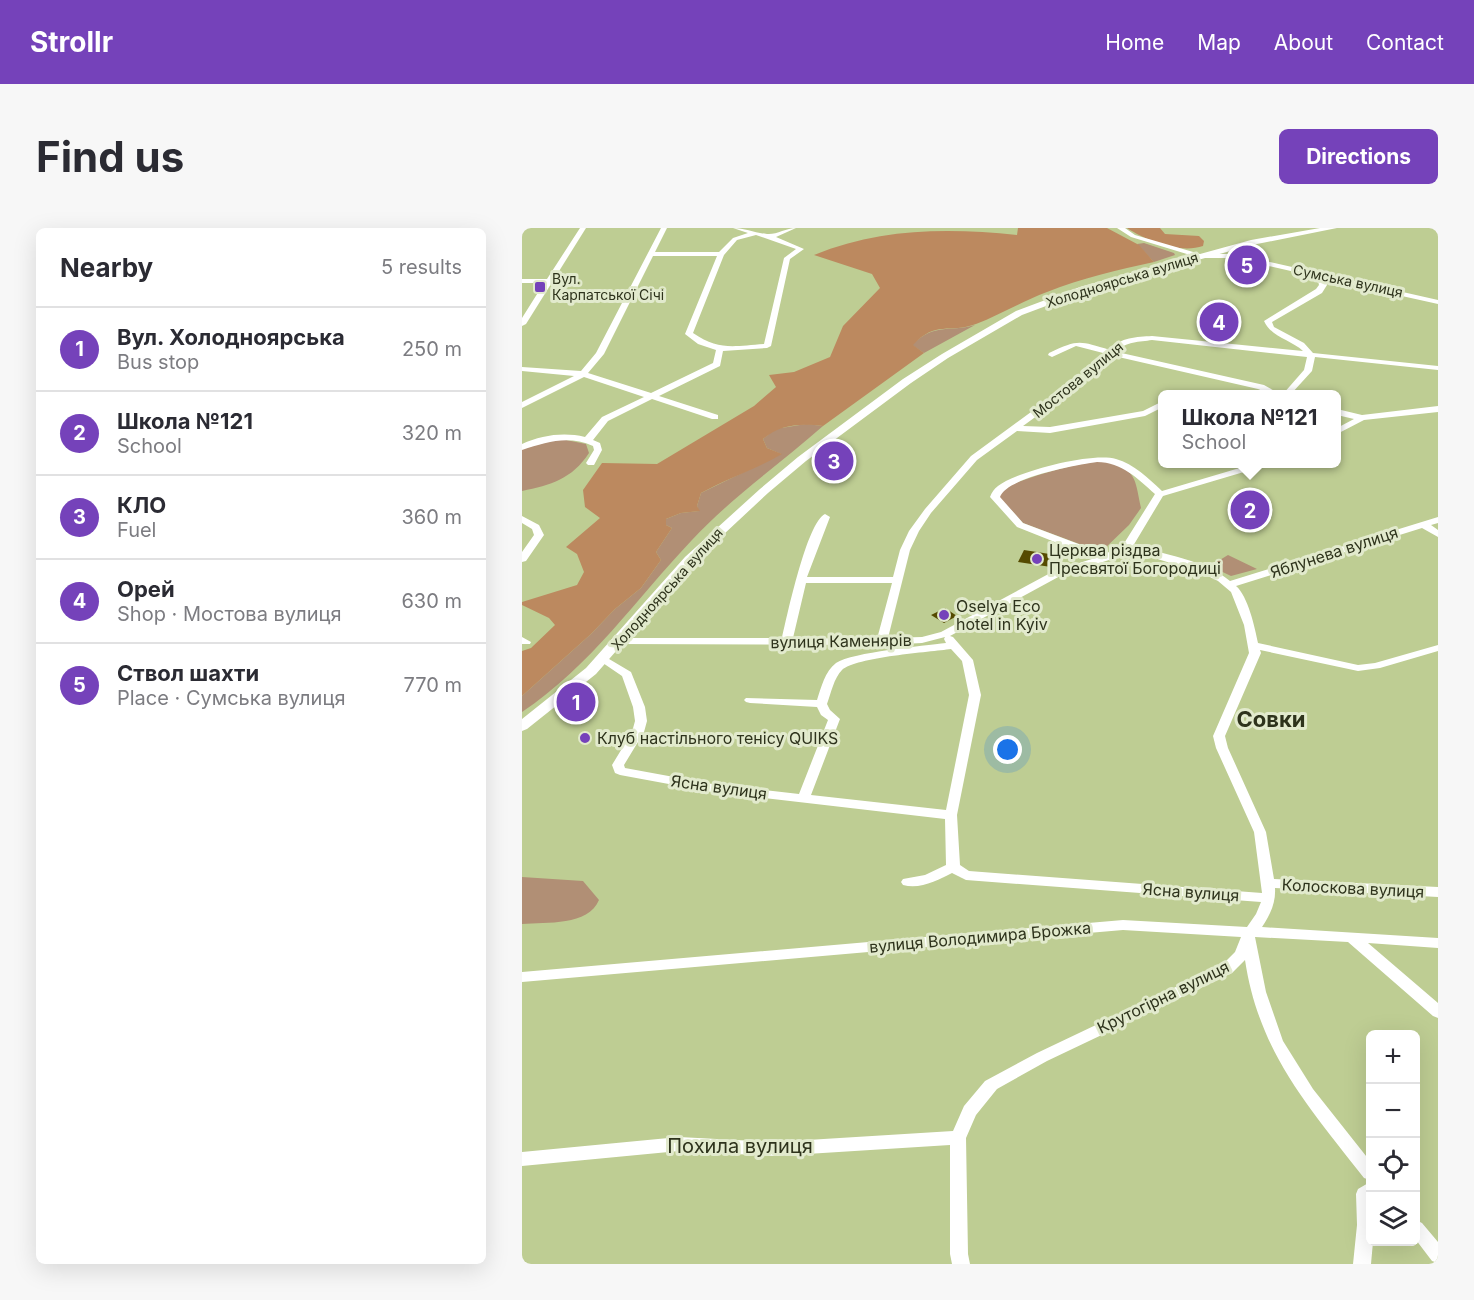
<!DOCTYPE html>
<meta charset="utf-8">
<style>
body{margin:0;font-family:Inter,sans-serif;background:#f7f7f7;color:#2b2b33}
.controls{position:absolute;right:18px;bottom:18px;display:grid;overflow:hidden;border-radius:9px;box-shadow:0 6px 24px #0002}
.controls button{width:54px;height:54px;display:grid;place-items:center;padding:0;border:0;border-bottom:2px solid #e1e1e2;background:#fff;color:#2b2b33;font:30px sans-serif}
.you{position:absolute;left:486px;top:522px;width:21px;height:21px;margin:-15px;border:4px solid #fff;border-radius:50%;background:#1a73e8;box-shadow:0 0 0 9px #1a73e833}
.badge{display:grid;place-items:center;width:39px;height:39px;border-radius:50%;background:#7542ba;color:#fff;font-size:20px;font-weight:700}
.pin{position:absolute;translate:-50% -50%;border:3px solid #fff;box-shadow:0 2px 6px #0006}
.popup{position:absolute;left:636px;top:162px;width:183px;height:78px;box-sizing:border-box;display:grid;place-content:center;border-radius:9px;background:#fff;filter:drop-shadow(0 2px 4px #0005);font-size:20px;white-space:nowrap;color:#7c7c81}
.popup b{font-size:22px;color:#2b2b33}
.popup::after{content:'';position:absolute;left:50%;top:100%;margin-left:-12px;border:12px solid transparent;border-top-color:#fff}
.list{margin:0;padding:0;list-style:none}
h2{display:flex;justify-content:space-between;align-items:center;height:78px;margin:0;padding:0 24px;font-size:26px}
h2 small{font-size:20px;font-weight:400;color:#7c7c81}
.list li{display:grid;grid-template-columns:39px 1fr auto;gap:18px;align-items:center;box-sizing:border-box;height:84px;padding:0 24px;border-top:2px solid #e1e1e2}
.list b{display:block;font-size:22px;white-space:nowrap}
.list p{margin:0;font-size:20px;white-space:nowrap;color:#7c7c81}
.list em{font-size:20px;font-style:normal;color:#7c7c81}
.icon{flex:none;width:33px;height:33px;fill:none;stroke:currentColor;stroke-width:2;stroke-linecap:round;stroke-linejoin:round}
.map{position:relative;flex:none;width:916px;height:1036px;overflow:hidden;border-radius:9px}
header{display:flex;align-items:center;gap:36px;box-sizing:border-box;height:84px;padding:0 30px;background:#7542ba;color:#fff}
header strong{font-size:28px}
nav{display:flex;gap:33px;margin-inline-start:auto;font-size:21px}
.intro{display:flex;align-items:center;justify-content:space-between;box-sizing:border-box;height:144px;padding:0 36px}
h1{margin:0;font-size:42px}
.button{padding:15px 27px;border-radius:9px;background:#7542ba;color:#fff;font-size:21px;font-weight:700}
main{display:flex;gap:36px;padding:0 36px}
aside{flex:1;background:#fff;border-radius:9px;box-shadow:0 6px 24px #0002}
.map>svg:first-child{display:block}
.green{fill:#b18f75}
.forest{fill:#bc895f}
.building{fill:#554a00}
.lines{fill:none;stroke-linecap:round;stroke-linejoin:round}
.minor{fill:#fff;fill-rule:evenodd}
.major{fill:#fff;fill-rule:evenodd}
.poi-dot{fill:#7542ba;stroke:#e2eacd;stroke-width:2}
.labels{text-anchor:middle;stroke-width:6;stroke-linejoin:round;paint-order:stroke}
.far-poi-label{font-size:14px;fill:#2e331c;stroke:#e2eacd;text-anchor:start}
.far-street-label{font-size:14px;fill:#2e331c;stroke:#e2eacd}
.poi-label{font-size:16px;fill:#2e331c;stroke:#e2eacd;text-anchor:start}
.street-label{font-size:16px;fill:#2e331c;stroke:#e2eacd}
.near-street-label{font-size:20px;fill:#2e331c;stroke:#e2eacd}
.district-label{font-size:22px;font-weight:bold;fill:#2e331c;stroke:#e2eacd}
</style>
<header>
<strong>Strollr</strong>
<nav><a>Home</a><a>Map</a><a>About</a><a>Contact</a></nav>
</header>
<div class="intro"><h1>Find us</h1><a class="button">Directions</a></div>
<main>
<aside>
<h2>Nearby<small>5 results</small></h2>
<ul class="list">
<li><span class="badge">1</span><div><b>Вул. Холодноярська</b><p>Bus stop</p></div><em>250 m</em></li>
<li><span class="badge">2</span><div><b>Школа №121</b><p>School</p></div><em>320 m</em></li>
<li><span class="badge">3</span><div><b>КЛО</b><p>Fuel</p></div><em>360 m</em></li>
<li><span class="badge">4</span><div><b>Орей</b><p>Shop · Мостова вулиця</p></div><em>630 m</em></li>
<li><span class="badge">5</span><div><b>Ствол шахти</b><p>Place · Сумська вулиця</p></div><em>770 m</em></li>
</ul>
</aside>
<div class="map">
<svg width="916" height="1036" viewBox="0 0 916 1036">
<rect width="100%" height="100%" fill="#becd93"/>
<path class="green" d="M622,15L652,25L653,27L632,34L615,16Z
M453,97L402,125L390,117C414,94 425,105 453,97Z
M284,196L301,198C258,236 209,270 170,312C114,371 69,438 0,484V468L69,406L93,381L119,360L139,332L134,324L150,300L144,297V291L159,285L177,283L175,278L179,265L259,226L245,220L241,211L253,201Z
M39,211L64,216L67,225C50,251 29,257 0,263V221L15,215Z
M583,232C615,244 612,247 619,280L607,297L579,324L501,295L476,268L478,261C513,247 546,237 583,232Z
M706,327L735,341L709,348L688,338Z
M0,649L61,653L77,672C66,698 25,694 0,696Z"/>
<path class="forest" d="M496,0H585L617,17L632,34C596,42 560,50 525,64C501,73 478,87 454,96C427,106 414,92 391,117L402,125L301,198C280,195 258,196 241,211L245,220L260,226C234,241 206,250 179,265L175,278L178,283L159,285L144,291V297L150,300L134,324L139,332L119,360L93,381L69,406L0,468V423L9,420L33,397L27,390L0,377V374L55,357L62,344L55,326L44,319L78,290L63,279L61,262L80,235L135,236L232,178L254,159L247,147L272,144L308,129L321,98L358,60L350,46L292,27C358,0 426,0 495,7Z
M605,0H638L643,6L677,8L682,13L681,18C658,26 625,13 605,0Z"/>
<path class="building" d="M502,322L534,327L529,339L496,334Z
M423,380L435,388L422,395L409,387Z"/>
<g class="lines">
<path class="minor" d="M58,0H64L4,96L0,98V90L22,55H0V51H25Z
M139,0H145L133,24H197L211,10L226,5L211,0C223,0 233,5 245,6C254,7 264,0 274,0L254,9L282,21L268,31L249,118L245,120L201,123L198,138L137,168L196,187V191H190L130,171L86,193L71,212L78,215L80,222L72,237H66L64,235L72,222L71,218C46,207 25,214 0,222V216C20,207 42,204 63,209L80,189L122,169L62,149L0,180V174L52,148L0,143V139L59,143L74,125ZM234,7L274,21L262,30L242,116C212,118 197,123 171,105L202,27L215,12ZM131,28H195L163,106L176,116L194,122L191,135L129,165L66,145L82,126Z
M595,0H603L613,7L678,26H712L916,72V76L803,51L805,57L800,65L750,94L752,99L782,115L791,125L916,138V142L793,129L790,143L769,166H761L782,142L785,129L630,112C618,114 603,113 595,124L742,157L758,166H748L736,161L592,128L586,136L501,198L528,199L621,183L641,173V179L623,188L528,205L495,203L455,232L409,285L397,303L388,322L366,410L400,409L419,404L532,343L573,330L495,299L468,269C470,264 472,261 476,258C496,243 570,224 594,231C612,236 626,250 640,263L731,236H743L742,238L641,268L611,318C640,325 685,333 708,353L916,289V295L909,297L916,302V309L900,300L714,358C726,368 733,400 736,415L836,437L853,435L916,417V423L858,440L836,443L738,422L739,425L703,508L706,520L744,604L752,651L916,659V669L753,660C754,675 748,687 740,699L916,710V720L846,715L916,775V790L911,788L826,714L733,709L744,764L761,813L791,861L848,933V952L842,950C787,879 737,825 723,732L710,745L525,833L475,861L454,887L444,910L446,1026L448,1036H430L428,1026V917L253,928L157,923L0,938V924L157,909L253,914L431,903L442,878L463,853L515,825L700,737L713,724L719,709L601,702L0,754V744L601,692L725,699L734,686L739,674L444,652L430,645C416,652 398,662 381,657L379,654L381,651L403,647L424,637L423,591L190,564L98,547L93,545L90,537L110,504L113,493L111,479L100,448L78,433L76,431L78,429L82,428L109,444L123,479L125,493L122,504L102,537L103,540L190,556L277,566L306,492L299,487L295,479L228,475L224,474L222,472L224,470L295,472C299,460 303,443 314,435C331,424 401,418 424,415L422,411L423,409L400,415L360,417L96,416L91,413L96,410H260C265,388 285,294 303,286L308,289L285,349H371L378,322L387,303L403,281L449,228L580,132L585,126L554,118L530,129L526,127L527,125C557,111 557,113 588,122C598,109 615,109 630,108L781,123C769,112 749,109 742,93L794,61L797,57L795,49L712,30H678L609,9ZM575,234C600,234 616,251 633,266L601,317L583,326L501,295L478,269C485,249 555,237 575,234ZM606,322L678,344L696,353L709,364L722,397L727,425L691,508L694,520L732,604L740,665L447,643L438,637L435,587L459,467L451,432L431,409L428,408L540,347L587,332ZM284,355H370L355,411L271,410ZM429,421L440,433L447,467L424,582L289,567L318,491L308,482L305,476C309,465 312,450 320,442C334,429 408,424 429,421Z
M916,178V184L842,192L815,206V200L832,191L815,187V181L840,187Z
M0,288L17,297L22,307L4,333L0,334V324L12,307L10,301L0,295Z
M0,409L9,414L8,416H0Z
M848,954V1014H851L849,1036H831L835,997L834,966L836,961Z
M894,992L900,995L916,1014V1035L910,1033L894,1012Z"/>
<path class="major" d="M798,0H815L730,17L564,63L500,87L426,130L389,155L284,233L246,265L171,335L74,446L5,501L0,503V491L64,440L163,329L238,261L276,229L381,151L420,126L494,83L558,59L729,12Z"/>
</g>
<g class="poi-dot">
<rect x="12" y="53" width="12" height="12" rx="3"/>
<circle cx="515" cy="331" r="6"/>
<circle cx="422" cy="387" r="6"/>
<circle cx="63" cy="510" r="6"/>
</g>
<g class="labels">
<g class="far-poi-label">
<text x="30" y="56">Вул.<tspan x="30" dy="16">Карпатської Січі</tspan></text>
</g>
<g class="far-street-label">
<text transform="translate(600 52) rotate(-17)" y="5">Холодноярська вулиця</text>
<text transform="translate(826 53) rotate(12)" y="5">Сумська вулиця</text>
<text transform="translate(556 152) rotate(-39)" y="5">Мостова вулиця</text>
<text transform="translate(145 361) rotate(-48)" y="5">Холодноярська вулиця</text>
</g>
<g class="poi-label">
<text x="527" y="328">Церква різдва<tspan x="527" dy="18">Пресвятої Богородиці</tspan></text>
<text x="434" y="384">Oselya Eco<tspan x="434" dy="18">hotel in Kyiv</tspan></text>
<text x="75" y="516">Клуб настільного тенісу QUIKS</text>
</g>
<g class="street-label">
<text transform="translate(812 324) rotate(-18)" y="6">Яблунева вулиця</text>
<text transform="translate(319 413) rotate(-1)" y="6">вулиця Каменярів</text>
<text transform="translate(197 559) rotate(8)" y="6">Ясна вулиця</text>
<text transform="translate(831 660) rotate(3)" y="6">Колоскова вулиця</text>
<text transform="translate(669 664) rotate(4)" y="6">Ясна вулиця</text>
<text transform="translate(458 709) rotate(-5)" y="6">вулиця Володимира Брожка</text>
<text transform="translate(641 769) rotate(-26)" y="6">Крутогірна вулиця</text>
</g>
<g class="near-street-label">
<text x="218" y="925">Похила вулиця</text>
</g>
<g class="district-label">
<text x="749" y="499">Совки</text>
</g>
</g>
</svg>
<div class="controls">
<button>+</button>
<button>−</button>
<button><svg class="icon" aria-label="locate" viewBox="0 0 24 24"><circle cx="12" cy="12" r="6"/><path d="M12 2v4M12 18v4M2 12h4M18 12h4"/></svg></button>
<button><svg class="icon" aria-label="layers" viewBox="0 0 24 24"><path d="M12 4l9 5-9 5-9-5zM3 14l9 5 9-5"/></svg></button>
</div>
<div class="you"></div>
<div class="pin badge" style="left:54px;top:474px">1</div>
<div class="pin badge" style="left:728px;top:282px">2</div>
<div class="popup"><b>Школа №121</b>School</div>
<div class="pin badge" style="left:312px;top:233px">3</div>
<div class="pin badge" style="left:697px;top:94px">4</div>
<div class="pin badge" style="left:725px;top:37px">5</div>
</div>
</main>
